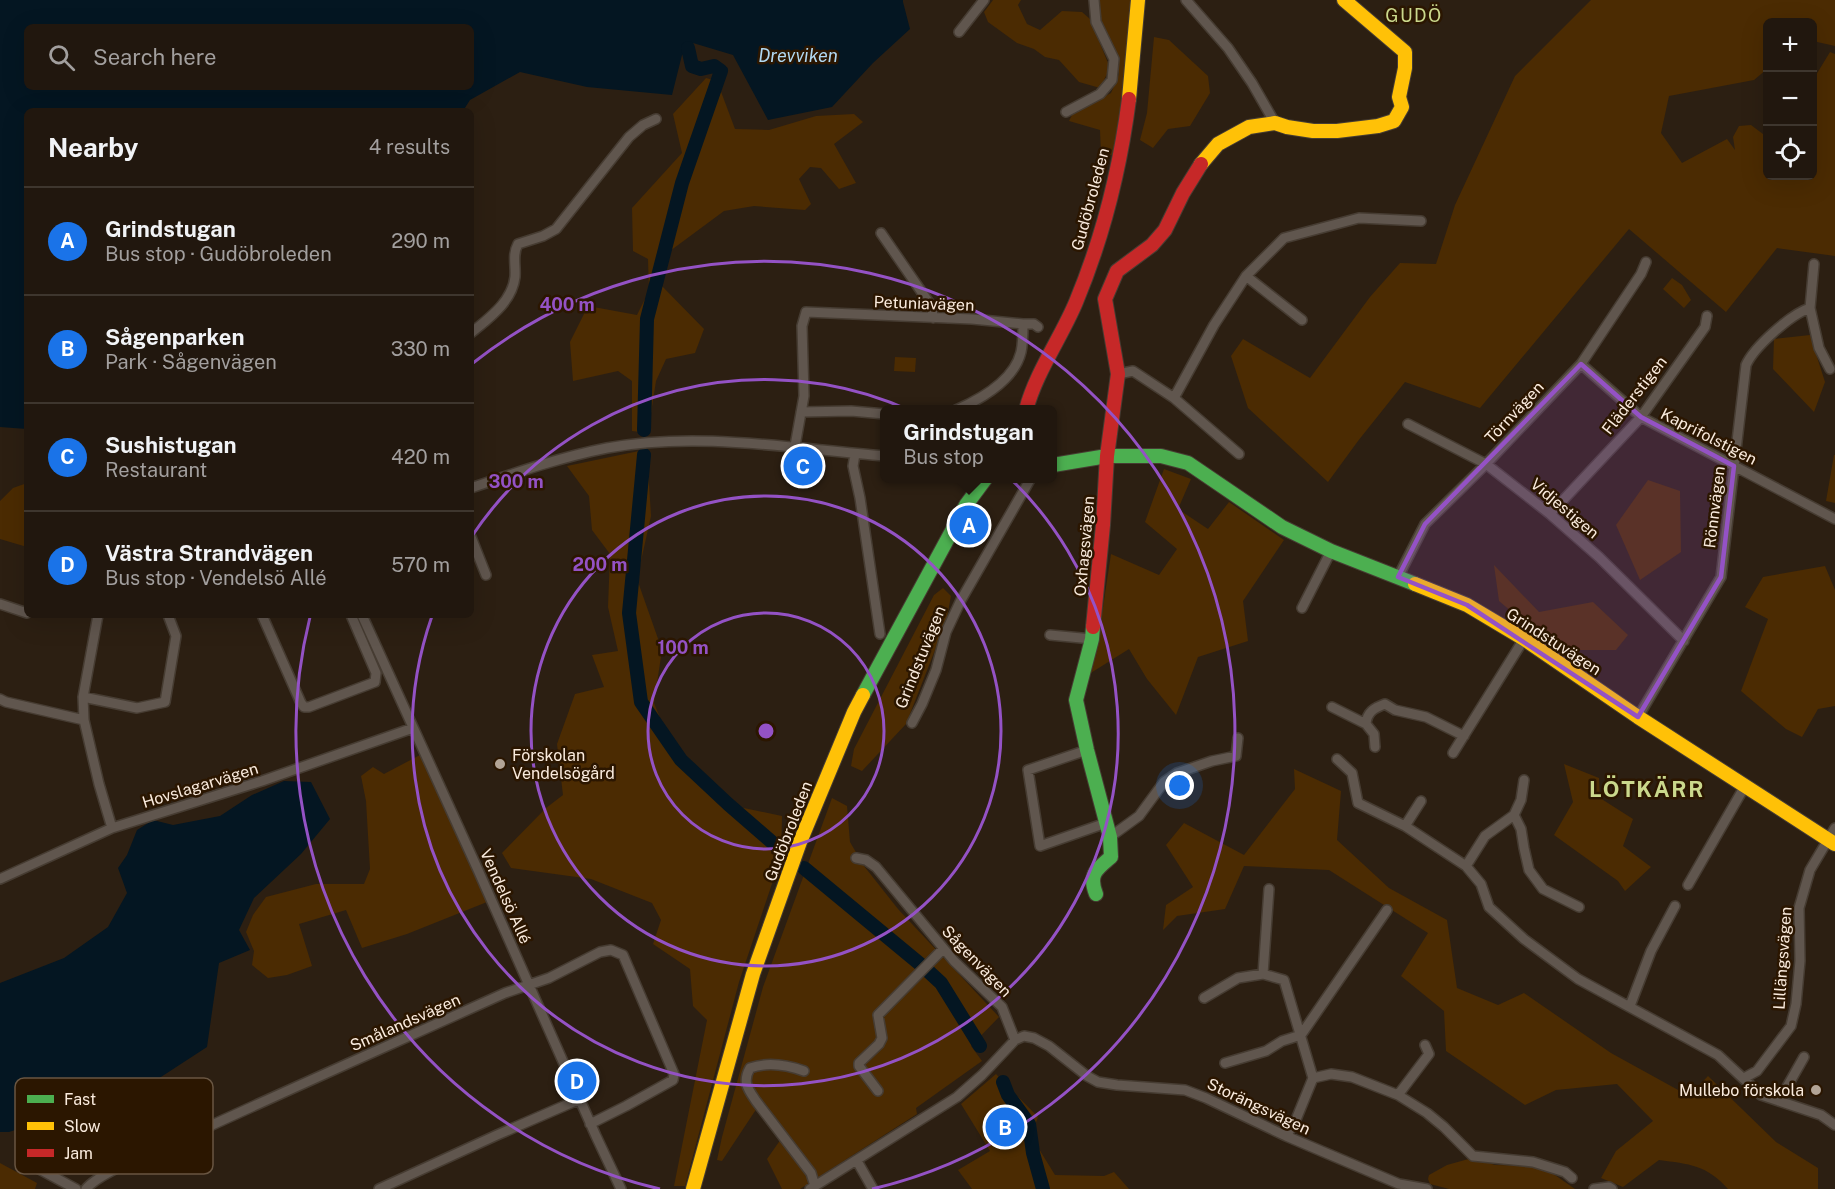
<!DOCTYPE html>
<meta charset="utf-8">
<style>
body{margin:0;font-family:"Public Sans",sans-serif;background:#292017;color:#f1f3f6}
.controls{position:absolute;right:18px;top:18px;display:grid;overflow:hidden;border-radius:9px;box-shadow:0 6px 24px #0002}
.controls button{width:54px;height:54px;display:grid;place-items:center;padding:0;border:0;border-bottom:2px solid #3e362e;background:#21170e;color:#f1f3f6;font:30px sans-serif}
.you{position:absolute;left:1180px;top:786px;width:21px;height:21px;margin:-15px;border:4px solid #fff;border-radius:50%;background:#1a73e8;box-shadow:0 0 0 9px #1a73e833}
.badge{display:grid;place-items:center;width:39px;height:39px;border-radius:50%;background:#1a73e8;color:#fff;font-size:20px;font-weight:700}
.pin{position:absolute;translate:-50% -50%;border:3px solid #fff;box-shadow:0 2px 6px #0006}
.popup{position:absolute;left:880px;top:405px;width:177px;height:78px;box-sizing:border-box;display:grid;place-content:center;border-radius:9px;background:#21170e;filter:drop-shadow(0 2px 4px #0005);font-size:20px;white-space:nowrap;color:#a29f9e}
.popup b{font-size:22px;color:#f1f3f6}
.popup::after{content:'';position:absolute;left:50%;top:100%;margin-left:-12px;border:12px solid transparent;border-top-color:#21170e}
.list{margin:0;padding:0;list-style:none}
h2{display:flex;justify-content:space-between;align-items:center;height:78px;margin:0;padding:0 24px;font-size:26px}
h2 small{font-size:20px;font-weight:400;color:#a29f9e}
.list li{display:grid;grid-template-columns:39px 1fr auto;gap:18px;align-items:center;box-sizing:border-box;height:108px;padding:0 24px;border-top:2px solid #3e362e}
.list b{display:block;font-size:22px;white-space:nowrap}
.list p{margin:0;font-size:20px;white-space:nowrap;color:#a29f9e}
.list em{font-size:20px;font-style:normal;color:#a29f9e}
.icon{flex:none;width:33px;height:33px;fill:none;stroke:currentColor;stroke-width:2;stroke-linecap:round;stroke-linejoin:round}
.map{position:relative;flex:none;width:1835px;height:1189px;overflow:hidden}
.search{position:absolute;background:#21170e;box-shadow:0 6px 24px #0002;left:24px;top:24px;width:450px;height:66px;display:flex;align-items:center;gap:15px;box-sizing:border-box;padding:0 21px;border-radius:9px;color:#a29f9e;font-size:22px}
.panel{position:absolute;background:#21170e;box-shadow:0 6px 24px #0002;left:24px;top:108px;width:450px;height:510px;border-radius:9px}
.map>svg:first-child{display:block}
.green{fill:#4b2b02}
.water{fill:#041622;fill-rule:evenodd}
.lines{fill:none;stroke-linecap:round;stroke-linejoin:round}
.river{stroke:#041622;stroke-width:14}
.street-casing{stroke:#463c32;stroke-width:12}
.fast-casing{stroke:#463c32;stroke-width:16}
.slow-casing{stroke:#463c32;stroke-width:16}
.jam-casing{stroke:#463c32;stroke-width:16}
.street{stroke:#60564e;stroke-width:9}
.fast{stroke:#4caf50;stroke-width:14}
.slow{stroke:#ffc107;stroke-width:14}
.jam{stroke:#c62828;stroke-width:14}
.marked{fill:#9452c5;fill-opacity:0.2;stroke:#9452c5;stroke-width:4.5;stroke-linejoin:round}
.ring{fill:none;stroke:#9452c5;stroke-width:3}
.poi-dot{fill:#b2a496;stroke:#2b1600;stroke-width:2}
.labels{text-anchor:middle;stroke-width:5;stroke-linejoin:round;paint-order:stroke}
.street-label{font-size:16px;fill:#faebdd;stroke:#2b1600}
.poi-label{font-size:16px;fill:#faebdd;stroke:#2b1600;text-anchor:start}
.neighbourhood-label{font-size:18px;letter-spacing:1.5px;fill:#cad88c;stroke:#2b1600}
.water-label{font-size:18px;font-style:italic;fill:#b1d9f3;stroke:#2b1600}
.district-label{font-size:22px;font-weight:bold;letter-spacing:1.5px;fill:#cad88c;stroke:#2b1600}
.key{fill:#2b1600;stroke:#695642;stroke-width:1.5}
.key-label{font-size:16px;fill:#faebdd}
.centre{fill:#9452c5;stroke:#2b1600;stroke-width:3}
.ring-label{font-size:18px;text-anchor:middle;font-weight:bold;fill:#9452c5;stroke:#2b1600;stroke-width:5;stroke-linejoin:round;paint-order:stroke}
</style>
<div class="map">
<svg width="1835" height="1189" viewBox="0 0 1835 1189">
<rect width="100%" height="100%" fill="#2c1f12"/>
<path class="green" d="M993,0H1021L1018,5L1027,24L1040,30L1062,11L1082,12L1090,19L1108,63L1107,74L1100,88L1079,82L1059,60L1045,57L1034,49L1017,43L988,22L984,12Z
M1098,0H1133L1125,106L1113,155L1101,154L1100,130L1069,121L1073,113L1111,93L1119,74L1115,50L1099,18Z
M1591,0H1835V46L1813,41L1812,22H1768L1767,69L1754,80L1669,96L1661,133L1682,163L1727,139L1735,150L1733,137L1739,126L1751,125L1763,134L1767,131L1768,176H1812L1813,80L1830,52L1835,54V256L1777,248L1726,312L1629,229L1480,408L1405,382L1358,441L1328,482L1248,408L1231,356L1243,339L1310,378L1370,297L1400,263L1436,264L1455,205L1515,76Z
M1154,37L1169,40L1208,76L1210,93L1190,126L1168,129L1153,148L1140,140L1147,113Z
M706,78L717,81L735,129L769,130L816,116L854,114L863,122L834,144L856,183L839,189L821,168L810,167L799,179L811,204L805,210L754,206L724,211L670,251L660,284L704,329L695,353L666,359L656,381L648,433L632,431V381L618,371L573,381L570,342L588,306L637,315L649,291L648,259L633,251L632,208L682,153L673,114Z
M1672,278L1682,285L1691,300L1684,308L1663,289Z
M1810,335L1825,382L1814,412L1773,369L1774,339Z
M895,357L916,358L915,372L894,371Z
M639,451L648,468L651,516L637,579L662,650L654,703L680,767L739,807L782,816L781,857L739,982L685,1186H674L707,1020L693,1006L690,969L653,944L661,920L652,903L591,879L511,868L502,853L546,808L563,795L557,744L575,694L604,687L592,655L618,651L608,607L610,554L592,530L589,496L567,466Z
M1834,455H1835V503L1826,501Z
M1164,469L1191,479L1178,509L1208,529L1229,502L1284,540L1243,601L1248,641L1198,657L1176,715L1147,679L1129,649L1086,676L1100,627L1111,554L1159,575L1177,549L1145,522Z
M1648,480L1680,491L1681,552L1640,580L1616,525Z
M27,483V547L0,539V501L13,488Z
M1494,565L1539,612L1593,602L1628,635L1616,650H1557L1499,601Z
M1825,566L1835,590V706L1818,709L1802,737L1786,729L1741,691L1768,619L1745,607L1763,577Z
M943,588L951,596L946,622L906,724L862,771L851,766L854,749L934,595Z
M420,755L487,902L407,934L362,948L346,910L299,924L312,966L287,975L268,978L252,965L254,951L246,932L253,915L266,897L316,884H364L370,869L366,801L361,776L373,767L384,774Z
M1564,764L1599,778L1600,798L1633,819L1623,846L1651,867L1625,891L1618,881L1554,835L1573,802Z
M1294,769L1341,791L1337,840L1389,888L1447,920L1457,988L1498,1005L1524,993L1611,1053L1689,1096L1708,1076L1776,1142L1818,1168V1189H1728C1707,1165 1689,1164 1659,1160L1623,1187L1601,1178L1616,1151L1653,1121L1617,1084L1556,1090L1525,1105L1446,1051L1444,1011L1401,976L1428,933L1329,870L1244,866L1225,909L1177,916L1163,930L1166,905L1193,887L1166,845L1184,823L1244,855L1295,789Z
M832,798L847,806L850,842L864,866L898,909L999,1017L971,1046L982,1061L916,1108L917,1114L800,1189H782L767,1159L781,1139L757,1108L722,1161L717,1160L722,1137L763,987Z
M996,1074L1038,1117L1031,1136L1055,1175L1104,1176L1114,1172L1129,1189H972L958,1170L990,1151L961,1104Z
M1472,1158L1495,1165L1532,1166L1552,1173L1575,1189H1449L1430,1184L1428,1179L1429,1175L1447,1165Z
M0,1163L37,1183L35,1189H0Z"/>
<path class="water" d="M0,0H903V2L910,29L873,63L832,107L768,120L733,55L693,43L682,55L672,95L587,87L520,72L470,100L463,111H27V429L0,427ZM27,27H471V87H27Z
M284,781L311,782L330,819L301,854L254,898L239,930L250,950L219,963L207,1047L144,1088L9,1132H0V983L64,958L108,927L127,893L118,868L127,855L137,830L153,820L173,825L220,816L252,795Z"/>
<g class="lines">
<path class="river" d="M644,430L647,319L682,183L721,71L714,66L701,69L692,66L688,48
M644,455L629,613L641,702L681,760L728,804L788,856
M804,868L920,964
M928,971L941,983L980,1046
M1003,1082L1008,1095L1029,1124L1033,1153L1043,1189"/>
<g class="street-casing">
<path id="street" d="M1186,0L1228,48L1252,83L1275,123
M959,32L984,0
M1066,112L1100,94L1112,80L1114,59L1096,22L1094,0
M881,233L932,307L933,318
M1246,276L1302,320
M1810,308L1819,348L1830,369
M1023,324H1034L1038,327
M471,333C489,318 512,302 515,277C516,265 512,255 518,244L543,236L556,229L629,137L643,125L656,119
M1581,364L1641,417L1835,519
M1118,374L1133,371L1174,398L1239,454
M1174,398L1214,325L1246,276L1284,238L1359,218L1421,221
M801,412L851,411L885,414
M1408,424L1486,464L1550,514L1599,557L1684,641
M795,446L804,396L802,326L806,312L972,319L1023,324C1023,333 1023,343 1021,352C1014,381 981,399 956,410
M855,454L853,466L860,498L880,634
M471,488C515,473 561,457 607,448C699,431 793,449 885,456
M1550,514L1641,417L1705,327L1707,316
M471,537L486,575
M1398,577L1425,524L1486,464L1581,364L1641,274L1646,262
M0,604L27,613
M1302,608L1331,551
M98,615L83,697L84,720L99,784L112,828
M262,615L301,703L304,707H309L375,682L376,673L351,615
M362,615L478,870L596,1136L621,1189
M1050,635L1092,639
M83,697L137,708L165,702L176,636L168,615
M0,699L6,702L84,720
M1332,707L1366,724L1374,734L1375,747
M1638,717L1721,577L1746,365C1754,347 1791,314 1810,308L1814,264
M912,723L922,704L936,670L946,632L961,600L1031,478
M1366,724C1367,712 1374,708 1385,704L1395,710L1426,717L1464,736
M1087,750L1028,770L1040,846L1106,823
M1453,753L1524,639
M1337,759L1352,773L1358,803L1405,826L1466,866L1481,884L1489,907L1524,939L1578,979L1718,1055L1761,1095L1821,1115L1835,1125
M1514,815L1521,829L1524,848L1529,870L1543,889L1579,907
M1405,826L1421,801
M1110,837L1139,816L1164,782L1177,773L1212,761L1236,756L1238,738
M856,858L866,860L876,867L954,961L1002,1007L1015,1040
M1466,866L1485,836L1514,815L1521,800L1524,780
M0,879L112,828L262,781L413,728
M1688,885L1745,786
M1263,974L1269,889
M1204,998L1238,978L1263,974L1284,980L1313,1078L1295,1122L1286,1136
M1630,1006L1651,951L1675,906
M1225,1063L1266,1051L1282,1041L1301,1035L1387,910
M804,1071C787,1065 767,1062 750,1068C742,1082 748,1089 756,1101L811,1173L815,1186
M1313,1078L1331,1074L1352,1077L1398,1095L1427,1113L1444,1127L1473,1156L1533,1162L1565,1172L1572,1178
M1744,1078L1757,1071L1791,1026L1796,1004L1800,961L1799,908L1810,870L1835,828
M878,1091L859,1066V1063L879,1044L882,1038L878,1015L943,949
M1398,1095L1429,1054L1425,1045
M1779,1101L1804,1057
M857,1161L873,1189
M30,1164L76,1189
M86,1189C99,1172 164,1147 186,1137C292,1088 399,1041 505,993L549,978L600,952L611,950L623,955L674,1074L673,1080L626,1106L590,1124
M379,1189L497,1135L580,1099
M810,1189L957,1097L982,1075L1015,1040L1024,1036L1034,1038L1049,1046L1087,1076L1098,1082L1117,1085L1185,1090L1206,1098L1286,1136L1399,1184L1427,1189
M1594,1189L1609,1187L1612,1189"/>
</g>
<g class="fast-casing">
<path id="fast" d="M1053,465L1107,456H1161L1188,463L1282,527L1331,551L1415,584
M1093,627L1092,639L1076,700L1087,750L1110,837L1111,857C1097,869 1088,874 1096,894
M863,695L966,505L986,478"/>
</g>
<g class="slow-casing">
<path id="slow" d="M1129,99L1138,0
M1201,164L1218,144L1249,127L1275,123L1287,127L1313,131H1337L1378,126L1394,121L1402,107L1399,97L1405,68V52L1344,0
M1415,584L1467,605L1524,639L1638,717L1835,844
M693,1189L753,974L800,842L854,712L863,695"/>
</g>
<g class="jam-casing">
<path id="jam" d="M1026,410C1036,372 1061,338 1076,302C1103,237 1120,169 1129,99
M1093,627L1103,525L1107,456L1118,374L1105,299L1117,271L1152,245L1165,230L1183,193L1201,164"/>
</g>
<use href="#street" class="street"/>
<use href="#fast" class="fast"/>
<use href="#slow" class="slow"/>
<use href="#jam" class="jam"/>
</g>
<path class="marked" d="M1581,364L1641,417L1734,466L1721,577L1638,717L1467,605L1398,577L1425,524Z"/>
<g class="ring">
<circle cx="766" cy="731" r="118"/>
<circle cx="766" cy="731" r="235"/>
<path d="M472 536A353 353 0 1 1 432 616"/>
<path d="M660 1189A470 470 0 0 1 310 617M473 363A470 470 0 1 1 872 1189"/>
</g>
<g class="poi-dot">
<circle cx="500" cy="764" r="6"/>
<circle cx="1816" cy="1090" r="6"/>
</g>
<g class="labels">
<g class="street-label">
<text transform="translate(1090 199) rotate(-75)" y="6">Gudöbroleden</text>
<text transform="translate(924 303) rotate(2)" y="6">Petuniavägen</text>
<text transform="translate(1634 395) rotate(-52)" y="6">Fläderstigen</text>
<text transform="translate(1514 412) rotate(-47)" y="6">Törnvägen</text>
<text transform="translate(1709 436) rotate(27)" y="6">Kaprifolstigen</text>
<text transform="translate(1714 507) rotate(-83)" y="6">Rönnvägen</text>
<text transform="translate(1565 508) rotate(40)" y="6">Vidjestigen</text>
<text transform="translate(1084 546) rotate(-85)" y="6">Oxhagsvägen</text>
<text transform="translate(1554 641) rotate(33)" y="6">Grindstuvägen</text>
<text transform="translate(920 657) rotate(-68)" y="6">Grindstuvägen</text>
<text transform="translate(200 785) rotate(-17)" y="6">Hovslagarvägen</text>
<text transform="translate(788 831) rotate(-69)" y="6">Gudöbroleden</text>
<text transform="translate(506 896) rotate(66)" y="6">Vendelsö Allé</text>
<text transform="translate(1782 958) rotate(-86)" y="6">Lillängsvägen</text>
<text transform="translate(977 961) rotate(46)" y="6">Sågenvägen</text>
<text transform="translate(405 1022) rotate(-24)" y="6">Smålandsvägen</text>
<text transform="translate(1259 1106) rotate(25)" y="6">Storängsvägen</text>
</g>
<g class="poi-label">
<text x="512" y="761">Förskolan<tspan x="512" dy="18">Vendelsögård</tspan></text>
<text x="1804" y="1096" text-anchor="end">Mullebo förskola</text>
</g>
<g class="neighbourhood-label">
<text x="1414" y="22">GUDÖ</text>
</g>
<g class="water-label">
<text x="798" y="62">Drevviken</text>
</g>
<g class="district-label">
<text x="1647" y="797">LÖTKÄRR</text>
</g>
</g>
<rect x="15" y="1078" width="198" height="96" rx="9" class="key"/>
<rect x="27" y="1095" width="27" height="8" fill="#4caf50"/>
<rect x="27" y="1122" width="27" height="8" fill="#ffc107"/>
<rect x="27" y="1149" width="27" height="8" fill="#c62828"/>
<g class="key-label">
<text x="64" y="1105">Fast</text>
<text x="64" y="1132">Slow</text>
<text x="64" y="1159">Jam</text>
</g>
<circle cx="766" cy="731" r="9" class="centre"/>
<g class="ring-label">
<text x="567" y="311">400 m</text>
<text x="516" y="488">300 m</text>
<text x="600" y="571">200 m</text>
<text x="683" y="654">100 m</text>
</g>
</svg>
<div class="controls">
<button>+</button>
<button>−</button>
<button><svg class="icon" aria-label="locate" viewBox="0 0 24 24"><circle cx="12" cy="12" r="6"/><path d="M12 2v4M12 18v4M2 12h4M18 12h4"/></svg></button>
</div>
<div class="you"></div>
<div class="pin badge" style="left:969px;top:525px">A</div>
<div class="popup"><b>Grindstugan</b>Bus stop</div>
<div class="pin badge" style="left:1005px;top:1127px">B</div>
<div class="pin badge" style="left:803px;top:466px">C</div>
<div class="pin badge" style="left:577px;top:1081px">D</div>
<div class="search"><svg class="icon" aria-label="search" viewBox="0 0 24 24"><circle cx="10" cy="10" r="6"/><path d="M15 15l6 6"/></svg>Search here</div>
<section class="panel">
<h2>Nearby<small>4 results</small></h2>
<ul class="list">
<li><span class="badge">A</span><div><b>Grindstugan</b><p>Bus stop · Gudöbroleden</p></div><em>290 m</em></li>
<li><span class="badge">B</span><div><b>Sågenparken</b><p>Park · Sågenvägen</p></div><em>330 m</em></li>
<li><span class="badge">C</span><div><b>Sushistugan</b><p>Restaurant</p></div><em>420 m</em></li>
<li><span class="badge">D</span><div><b>Västra Strandvägen</b><p>Bus stop · Vendelsö Allé</p></div><em>570 m</em></li>
</ul>
</section>
</div>
